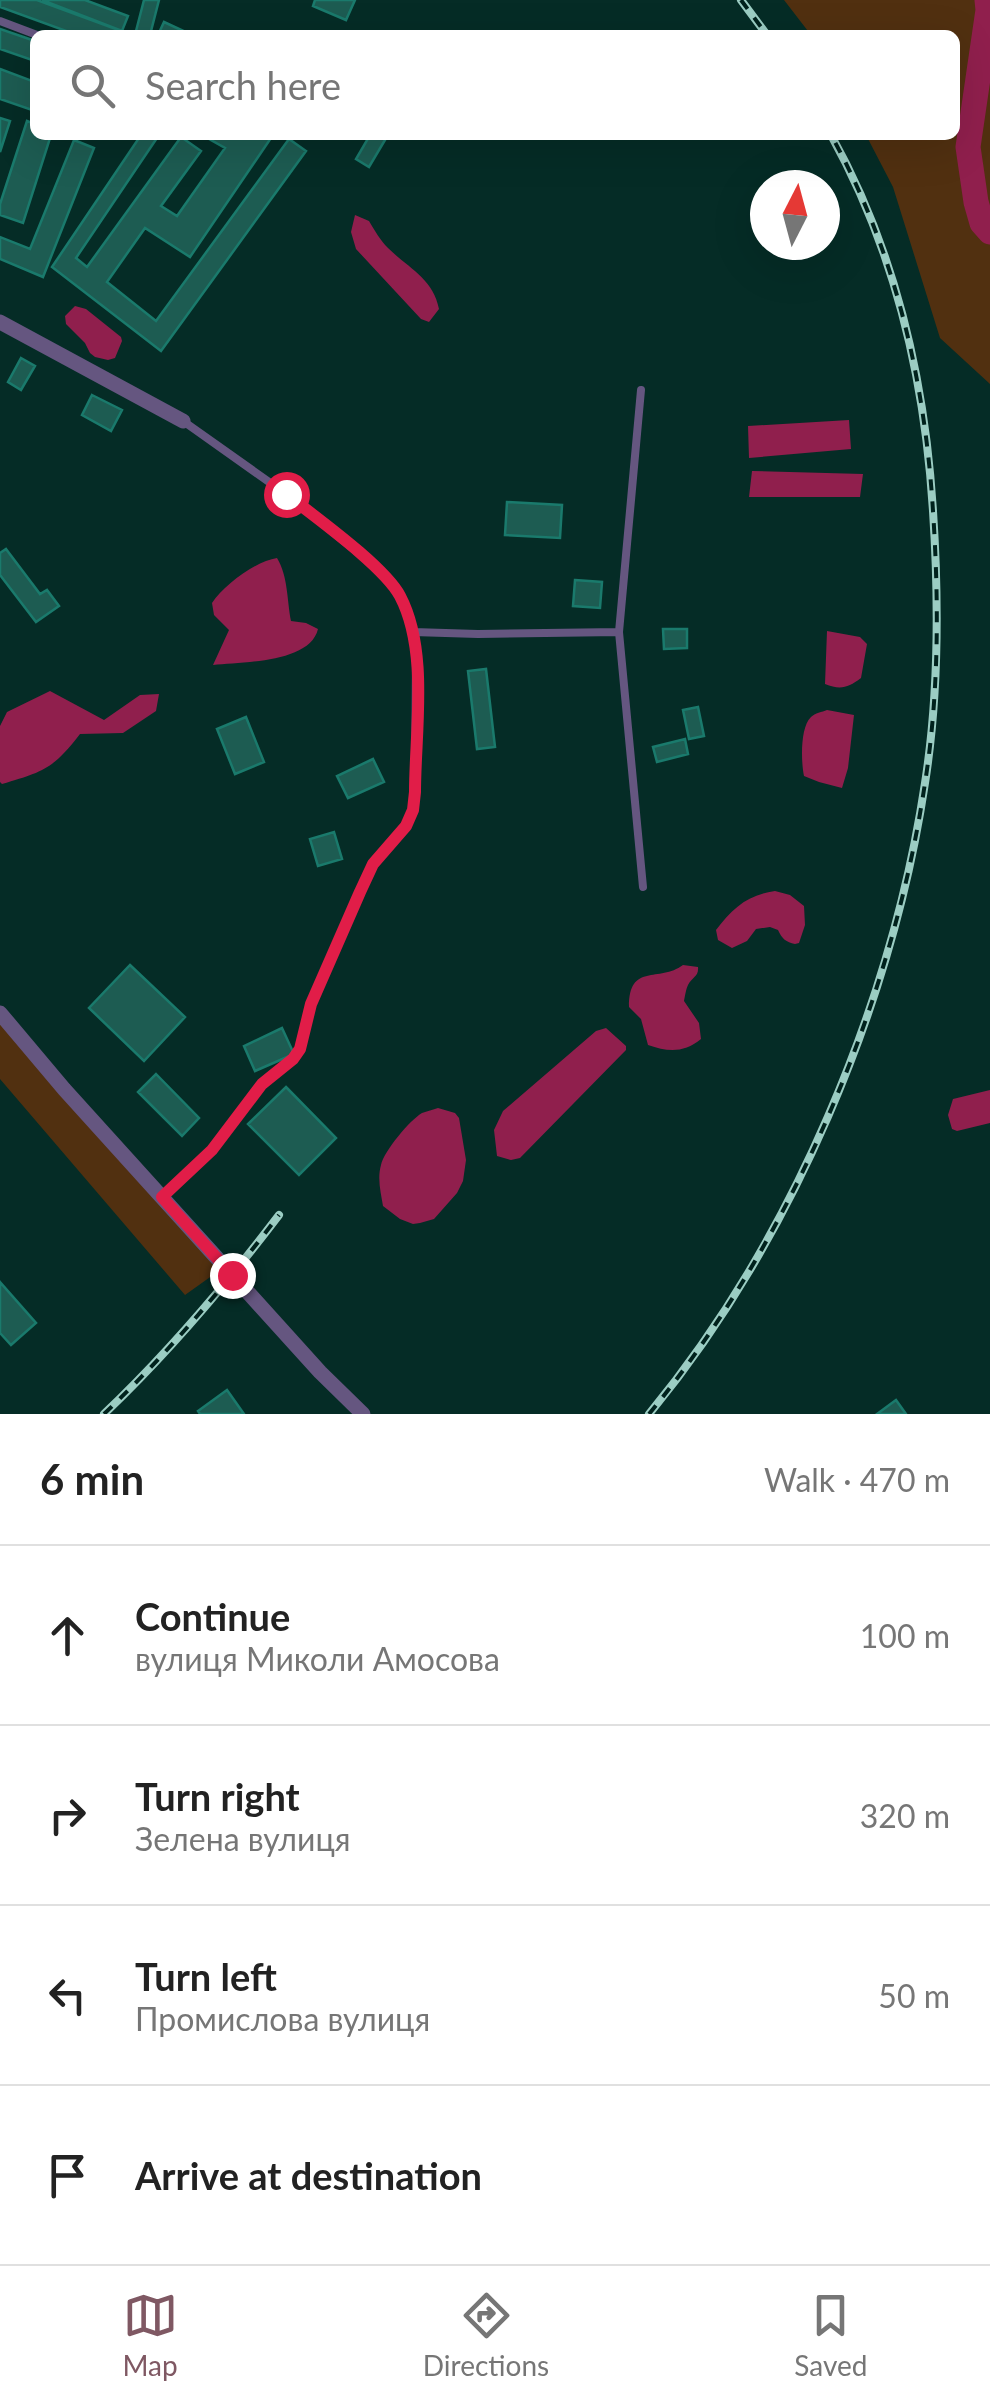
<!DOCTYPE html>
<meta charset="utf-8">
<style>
body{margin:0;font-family:Lato,sans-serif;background:#f2f2f2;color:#222}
.compass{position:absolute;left:750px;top:170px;width:90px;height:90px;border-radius:50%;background:#fff;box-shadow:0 10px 40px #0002;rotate:6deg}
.stop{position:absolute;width:30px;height:30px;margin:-22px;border:8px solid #e11d48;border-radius:50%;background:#fff}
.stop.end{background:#e11d48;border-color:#fff;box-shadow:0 2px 10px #0008}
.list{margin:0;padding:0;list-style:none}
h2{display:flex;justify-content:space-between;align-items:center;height:130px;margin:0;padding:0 40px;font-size:42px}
h2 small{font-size:32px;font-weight:400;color:#767676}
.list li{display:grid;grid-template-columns:65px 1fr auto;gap:30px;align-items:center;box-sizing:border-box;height:180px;padding:0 40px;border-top:2px solid #e0e0e0}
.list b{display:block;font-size:38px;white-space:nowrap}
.list p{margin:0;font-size:32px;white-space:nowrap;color:#767676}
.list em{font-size:32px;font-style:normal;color:#767676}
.icon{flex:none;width:55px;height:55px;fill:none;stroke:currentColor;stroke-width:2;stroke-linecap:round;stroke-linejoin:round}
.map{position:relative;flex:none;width:990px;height:1414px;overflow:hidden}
.search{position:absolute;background:#fff;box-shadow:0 10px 40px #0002;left:30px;right:30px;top:30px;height:110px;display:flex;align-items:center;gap:25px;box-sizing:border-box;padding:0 35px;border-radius:15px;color:#767676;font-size:38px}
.sheet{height:850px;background:#fff}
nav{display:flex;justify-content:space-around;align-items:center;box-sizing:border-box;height:140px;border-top:2px solid #e0e0e0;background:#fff;font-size:28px;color:#767676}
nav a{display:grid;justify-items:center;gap:5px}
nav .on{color:#7f5863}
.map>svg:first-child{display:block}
.green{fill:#513010}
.water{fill:#901f4d}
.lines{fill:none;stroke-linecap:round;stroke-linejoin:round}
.river{stroke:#901f4d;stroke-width:25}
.building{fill:#1d5c52;stroke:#1a7a6c;stroke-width:2.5}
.service{stroke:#655680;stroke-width:8}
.minor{stroke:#655680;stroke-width:15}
.rail-casing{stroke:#9bcdc3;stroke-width:8}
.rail{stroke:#00221d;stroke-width:4;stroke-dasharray:11;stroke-linecap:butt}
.route{stroke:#e11d48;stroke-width:12}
</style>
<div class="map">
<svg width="990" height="1414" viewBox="0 0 990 1414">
<rect width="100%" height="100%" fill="#052c26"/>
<path class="green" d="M784,0H990V384L940,338L893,187L866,135H955V35H811Z
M0,1022L220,1270L185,1295L0,1079Z"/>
<path class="water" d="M355,215L369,221C375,231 380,240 388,248C408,268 433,278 439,309L429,322L421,319L356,249L351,232Z
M75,306L86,309L121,337L122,341L115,358L108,360L95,357L90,353L85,343L66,324L65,316Z
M849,420L851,449L749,458L748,426Z
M752,471L863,474L860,497H749Z
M277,558C288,576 287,600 291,621L306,623L318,629C310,663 242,662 213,665L229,630L214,615L212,603C224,585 256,561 277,558Z
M827,631L860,637L867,644L861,678C848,688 840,690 825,684Z
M50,691L104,720L140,695L159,694L156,711L123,733L80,734C53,769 43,772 2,784L0,782V726L7,712Z
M827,710L854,715L848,768L842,788L819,782L804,776C801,762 800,727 811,717C815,713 822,712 827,710Z
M775,891L790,895L804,906L805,925L799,943L795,944C786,942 782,939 778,930L770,927L756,929L747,941L732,948L718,940L716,930C733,908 747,895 775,891Z
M683,965L698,967C699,977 692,977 688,985C686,989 685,996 684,1001L699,1023L701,1039C684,1053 668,1052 648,1045L641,1019L629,1007C629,962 659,983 683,965Z
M606,1028L626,1046V1050L520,1158L511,1160L497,1156L494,1130L503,1111L596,1031Z
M990,1090V1123L957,1131L952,1129L948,1115L953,1099Z
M438,1108L455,1113L459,1118L466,1160L463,1181L457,1193L434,1219L420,1223L413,1224L400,1219L383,1206C381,1193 377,1179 381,1165C384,1151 410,1120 422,1113C427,1111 433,1110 438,1108Z"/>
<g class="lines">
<path class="river" d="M987,0L988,10L968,147L976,202L982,223L990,232"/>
</g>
<path class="building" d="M0,0H37L124,32L123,35H77L0,7Z
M42,0H85L128,16L122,31Z
M144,0H159L150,35H135Z
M315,0H355L346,20L313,6Z
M164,22L192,35H158Z
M0,29L35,41V61L0,49Z
M0,69L35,82V111L0,99Z
M0,118L10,121L0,152Z
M27,121L35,124V135H51L23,223L0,215V204Z
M141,135H159L76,258L87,267L181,137L201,151L161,206L177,216L225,148L202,135H273L190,257L145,228L107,282L156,321L289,139L306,151L161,351L52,267Z
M370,135H388L369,167L356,159Z
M74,140L94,148L43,277L0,259V237L30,249Z
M21,358L35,366L21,390L8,382Z
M92,395L122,410L111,431L82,415Z
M507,502L562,505L560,538L505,535Z
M6,549L40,594L47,590L59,606L36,622L0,575V553Z
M575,580L602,582L600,608L573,606Z
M663,629H687V648L664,649Z
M486,669L495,747L477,749L468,671Z
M698,707L704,736L689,739L683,710Z
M246,717L264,762L235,774L217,729Z
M685,739L688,754L657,762L653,747Z
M373,759L384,782L348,798L337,776Z
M334,832L342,859L318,866L310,839Z
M130,965L185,1017L144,1061L89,1008Z
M282,1028L294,1054L255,1071L244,1046Z
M156,1074L199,1118L182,1136L138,1092Z
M286,1087L336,1138L299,1175L248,1124Z
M0,1282L36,1323L11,1345L0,1333Z
M227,1390L244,1414H200L198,1411Z
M896,1400L906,1414H877Z"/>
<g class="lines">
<path class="service" d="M0,21L37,35
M319,135H320
M413,632L478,634L619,632L641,390
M619,632L643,887
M162,1197L212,1150L263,1084L293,1059L300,1049L311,1004L359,892L373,864L406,826L413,810L415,792L416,660L413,632L400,594L378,569L286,494L183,421"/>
<path class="minor" d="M0,322L183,421
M0,1013L64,1089L320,1372L363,1414"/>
<g class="rail-casing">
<path id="rail" d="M741,0L767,35
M104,1414C168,1353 225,1286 279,1215
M649,1414C791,1242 892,1004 925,783C939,694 939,602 933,511C925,381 895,250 831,135"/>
</g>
<use href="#rail" class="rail"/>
</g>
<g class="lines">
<path class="route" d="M232,1275L162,1197L212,1150L262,1084L293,1059L300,1049L311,1004L360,892L373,864L406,826L413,810L415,792C415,732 429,651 400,596C384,566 315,517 286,494"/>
</g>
</svg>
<svg class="compass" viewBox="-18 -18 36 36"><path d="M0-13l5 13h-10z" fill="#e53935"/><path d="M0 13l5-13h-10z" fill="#767676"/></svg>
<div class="stop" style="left:286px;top:494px"></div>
<div class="stop end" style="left:232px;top:1275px"></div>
<div class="search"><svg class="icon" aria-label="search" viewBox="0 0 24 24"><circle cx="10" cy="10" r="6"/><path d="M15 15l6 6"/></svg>Search here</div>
</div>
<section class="sheet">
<h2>6 min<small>Walk · 470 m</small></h2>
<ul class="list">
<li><svg class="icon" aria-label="ahead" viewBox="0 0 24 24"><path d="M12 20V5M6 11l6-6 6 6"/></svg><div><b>Continue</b><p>вулиця Миколи Амосова</p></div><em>100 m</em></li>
<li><svg class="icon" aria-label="right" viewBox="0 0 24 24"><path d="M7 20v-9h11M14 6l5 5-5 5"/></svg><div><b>Turn right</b><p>Зелена вулиця</p></div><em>320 m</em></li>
<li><svg class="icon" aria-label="left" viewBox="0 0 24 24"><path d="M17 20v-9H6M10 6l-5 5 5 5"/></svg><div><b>Turn left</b><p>Промислова вулиця</p></div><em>50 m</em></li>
<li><svg class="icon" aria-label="arrive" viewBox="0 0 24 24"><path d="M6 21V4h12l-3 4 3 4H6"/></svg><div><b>Arrive at destination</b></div></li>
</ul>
</section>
<nav>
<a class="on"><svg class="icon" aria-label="map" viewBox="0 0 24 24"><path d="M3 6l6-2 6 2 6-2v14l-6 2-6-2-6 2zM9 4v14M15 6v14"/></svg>Map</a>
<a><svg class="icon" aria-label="directions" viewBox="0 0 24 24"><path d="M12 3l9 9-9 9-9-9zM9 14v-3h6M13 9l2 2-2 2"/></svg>Directions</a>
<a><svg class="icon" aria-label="saved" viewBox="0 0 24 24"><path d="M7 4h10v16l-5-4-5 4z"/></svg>Saved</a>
</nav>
